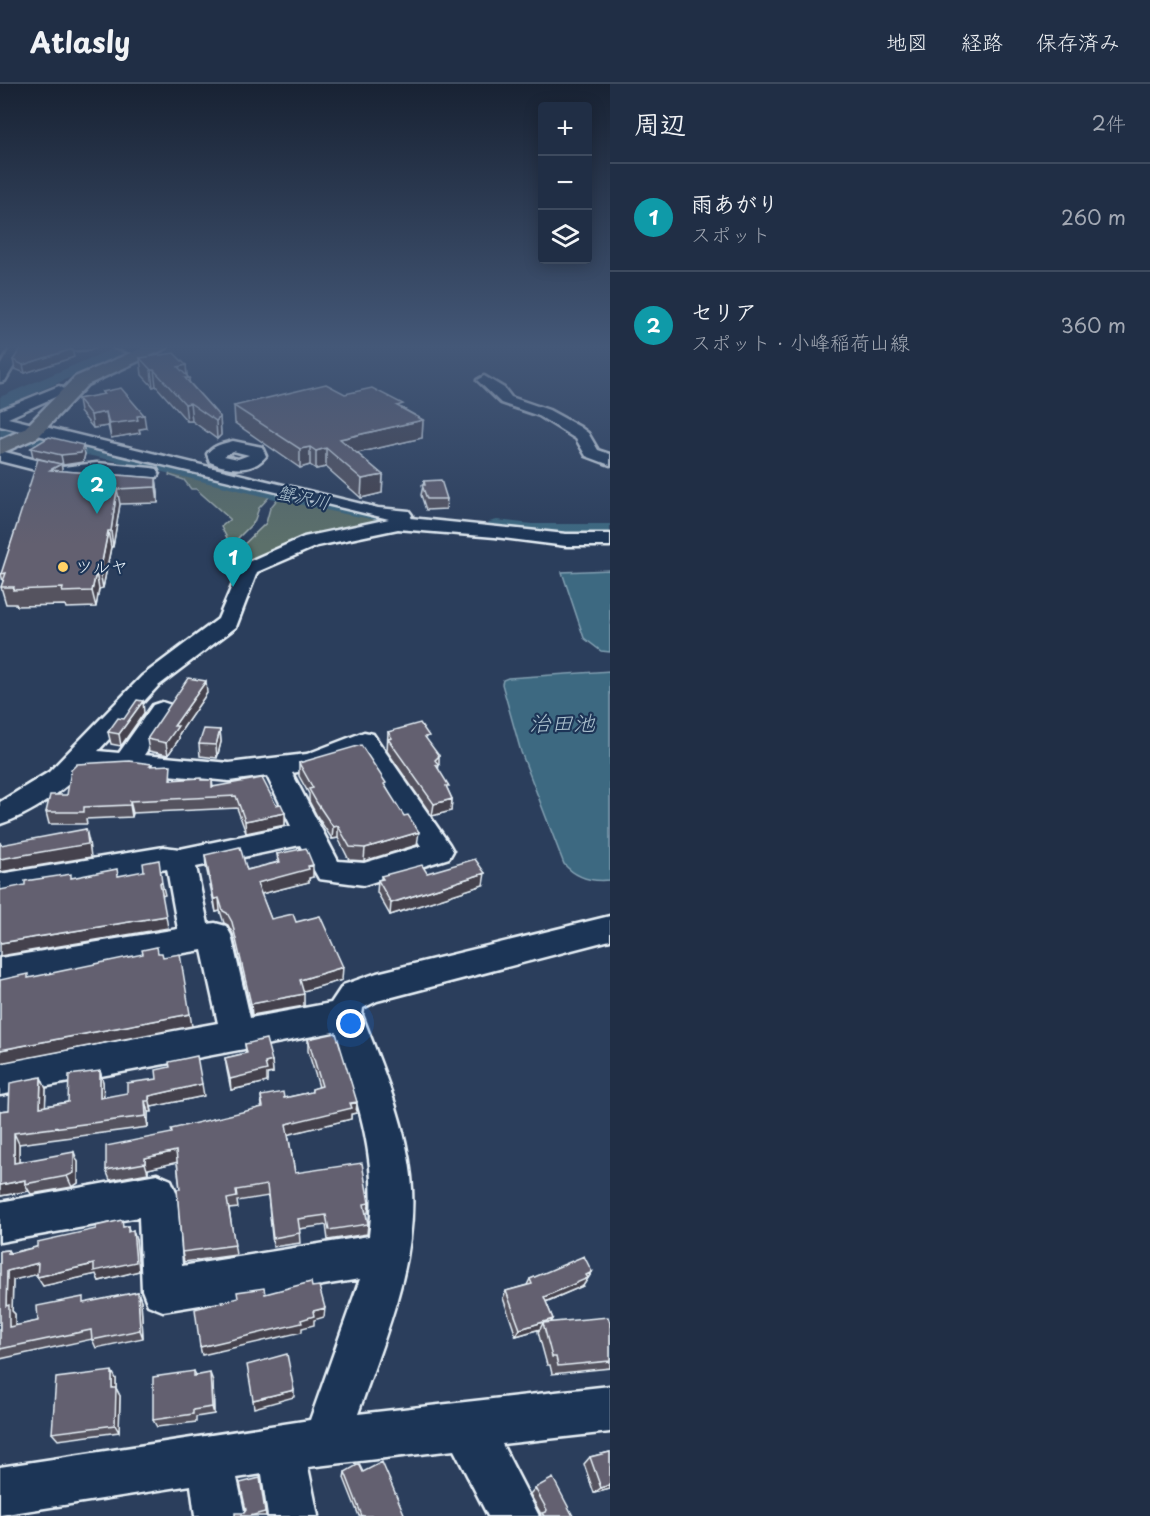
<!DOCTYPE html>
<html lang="ja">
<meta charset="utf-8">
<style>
body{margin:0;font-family:"Playpen Sans","Klee One",sans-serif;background:#2d3a50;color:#f1f3f6}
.controls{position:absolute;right:18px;top:18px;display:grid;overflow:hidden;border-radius:6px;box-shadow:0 3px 15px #0003}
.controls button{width:54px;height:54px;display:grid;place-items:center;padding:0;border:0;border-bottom:2px solid #3d4a5e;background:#202e45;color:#f1f3f6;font:30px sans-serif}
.you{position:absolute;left:351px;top:940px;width:21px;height:21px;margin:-15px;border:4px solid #fff;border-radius:50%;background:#1a73e8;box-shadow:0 0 0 9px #1a73e833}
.badge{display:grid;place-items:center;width:39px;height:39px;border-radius:50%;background:#8c9099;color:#fff;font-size:20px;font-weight:700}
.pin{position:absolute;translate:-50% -50px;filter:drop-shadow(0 2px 3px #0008)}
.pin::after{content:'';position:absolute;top:32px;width:21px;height:18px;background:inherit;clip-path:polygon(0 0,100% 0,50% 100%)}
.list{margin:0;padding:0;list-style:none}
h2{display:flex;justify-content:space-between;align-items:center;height:78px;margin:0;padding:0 24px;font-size:26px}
h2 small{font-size:20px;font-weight:400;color:#a2a8b3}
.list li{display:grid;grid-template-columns:39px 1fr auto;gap:18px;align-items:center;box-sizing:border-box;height:108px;padding:0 24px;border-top:2px solid #3d4a5e}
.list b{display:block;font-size:22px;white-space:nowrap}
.list p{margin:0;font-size:20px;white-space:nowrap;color:#a2a8b3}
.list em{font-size:20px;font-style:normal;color:#a2a8b3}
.icon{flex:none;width:33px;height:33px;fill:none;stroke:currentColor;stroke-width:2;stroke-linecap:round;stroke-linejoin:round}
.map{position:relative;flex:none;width:610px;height:1432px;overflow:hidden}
header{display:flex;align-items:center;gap:36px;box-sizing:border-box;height:84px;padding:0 30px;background:#202e45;border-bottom:2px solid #3d4a5e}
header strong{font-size:28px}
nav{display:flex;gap:33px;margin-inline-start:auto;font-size:21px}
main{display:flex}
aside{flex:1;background:#202e45}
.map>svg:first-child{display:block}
.green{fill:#5b6f6a;stroke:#a2b0b1;stroke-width:1.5}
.water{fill:#3d6981;stroke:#819fb1;stroke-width:1.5}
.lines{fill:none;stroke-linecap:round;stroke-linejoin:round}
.river{fill:#3d6981;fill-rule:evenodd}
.minor-casing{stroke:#e8f1f8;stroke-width:5}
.major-casing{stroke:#e8f1f8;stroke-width:5}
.minor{fill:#1d3557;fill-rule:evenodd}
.major{fill:#6b7074;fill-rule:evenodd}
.wall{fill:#55535f;stroke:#e8f1f8;stroke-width:1.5}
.shaded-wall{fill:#45434e;stroke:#e8f1f8;stroke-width:1.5}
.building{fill:#63606f;stroke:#e8f1f8;stroke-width:1.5}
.poi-dot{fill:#ffd166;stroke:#1d3557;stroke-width:2}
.labels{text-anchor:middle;stroke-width:4.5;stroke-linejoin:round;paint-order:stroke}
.far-water-label{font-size:18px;font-style:italic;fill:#acc1ce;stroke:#1d3557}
.far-poi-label{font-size:18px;fill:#e8f1f8;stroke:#1d3557;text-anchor:start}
.water-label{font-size:22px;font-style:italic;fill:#acc1ce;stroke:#1d3557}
</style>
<header>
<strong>Atlasly</strong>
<nav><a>地図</a><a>経路</a><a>保存済み</a></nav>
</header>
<main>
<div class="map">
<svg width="610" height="1432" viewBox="0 0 610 1432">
<rect width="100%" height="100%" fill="#2b3e5c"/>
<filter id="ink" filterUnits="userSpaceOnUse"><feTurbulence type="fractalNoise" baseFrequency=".0167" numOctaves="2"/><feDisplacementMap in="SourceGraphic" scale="12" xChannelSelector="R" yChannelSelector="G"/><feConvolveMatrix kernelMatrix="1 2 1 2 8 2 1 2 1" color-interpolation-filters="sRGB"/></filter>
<g filter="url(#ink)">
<path class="green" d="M171,387L271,411L259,424L254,438L231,461L221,443L230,435L196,405H191L184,396L169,391Z
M279,413L384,435L303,452L246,478L235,479L234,470L266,439L270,424Z"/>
<path class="water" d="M610,486V568L601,567L584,554L562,488Z
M610,587V796C592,798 576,794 564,780L521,668L502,600L503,596L508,594Z"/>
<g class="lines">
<path class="river" d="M121,261H141L138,264L0,324V313Z
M0,344C136,362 267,407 403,428L411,429L414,434L411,439L403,440C267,420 136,374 0,356Z
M497,436L532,440H610V454H532L489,448L486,443L489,438Z"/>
<g class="minor-casing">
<path id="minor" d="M37,261H96L90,265L21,270L5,297L0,298V282L11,263Z
M113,261C126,261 140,260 151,268L144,272L114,264Z
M484,292L504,304L511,313L549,326L580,343L588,349L598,366L610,370V381L586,372L576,355L539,332L501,319L477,296Z
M59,302L66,306L64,309L8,334L378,424L409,427L412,431L410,434L566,450H610V462H566L495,453L398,445L317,462L257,488L236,543L158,602L98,667L119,669L153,621L162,618L171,621L174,626L144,671L229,679L307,670L364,648L373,650L449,760L453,767L449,774L364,801L319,795L300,761L196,783L208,840L215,839L226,842L231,851L250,934L331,919L343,901L377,889L610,832V856L377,917L363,924L362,931C382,983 405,1036 411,1092C420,1174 384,1254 358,1330L610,1302V1348L502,1360L539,1432H488L454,1366L308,1383L318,1432H268L262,1390L237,1394L245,1432H195L191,1401L0,1431V1383L310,1336L360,1195L163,1227L148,1221L142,1206L139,1133L0,1158V1118L157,1090L171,1096L177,1110L182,1182L369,1152C379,1077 359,1018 334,948L0,1011V979L218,939L202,866L0,900V874L178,845L167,785L0,812V790L164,763L180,765L291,742L267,692L229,697L86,683C64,707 32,730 0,740V718L49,688L142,592L218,535L241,481L304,453L389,435L0,342V326ZM359,668L421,762L364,779L338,777L292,689L320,684Z
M233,357L262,363L266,372C253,389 228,386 210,378L207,370C213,361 223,360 233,357ZM233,367L249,371L238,375L224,372Z
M5,368L63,383L97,379L151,384L157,385L159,389L157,393L151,394L97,389L63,393L0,377V369Z"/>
</g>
<g class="major-casing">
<path id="major" d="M149,261H169L167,264L87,301L38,353L0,370V356L24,345L75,293Z"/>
</g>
<use href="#minor" class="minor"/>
<use href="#major" class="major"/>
</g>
<path class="wall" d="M74,273L25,289L15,285L13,276Z
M140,274L186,281L187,292L190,299L220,333L221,351L217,355L192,337H187L156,302L153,303L142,291Z
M102,308L146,344L139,345L140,349L111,354L108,342L93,344L80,328L78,315L103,311Z
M345,310L402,324L423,336L422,354L357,369L383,391L382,409L361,414L326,383L316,385L310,381L300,384L235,339L234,322Z
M31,364L85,370L83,378L63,381L33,373Z
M61,380L62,387L156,394L158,409V419L120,420L113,463H111L103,504L99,505L96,523L66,524L65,521L17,522L16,520H6L1,503L3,498L1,490Z
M424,397L447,415L446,425L426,426L421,411Z
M207,609L179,650V655L168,671L149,667L147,655Z
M144,629L121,662L111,660L108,648L124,635Z
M220,646L221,658L217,674L200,672L199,660Z
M388,648L428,658L438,680V685L452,715L451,727L432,732L387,667Z
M299,679L386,703L417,761L364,777L349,776L338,754L332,755L317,732L309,717V710L299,692Z
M152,680V682L173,696H212L213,703L276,721L285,729V741L246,749L237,724L133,729L132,733L86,735L87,740H49L46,728L67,711Z
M277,770L313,793L309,794V798L261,810L271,835L296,838L342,896L303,907L304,922L252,931L233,850L228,841L224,839L220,827L216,828L206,783L205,771L247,786L278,778Z
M427,789L483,801L390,831L377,808L378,796L381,795V792Z
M308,955L356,1029L351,1030V1035L288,1050L295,1089L369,1119L368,1129H366L368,1140L367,1150L328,1156L326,1141L299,1145L300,1159L273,1163L268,1112L237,1117L238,1124L229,1125L236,1171L184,1178L182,1168L180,1105L177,1078L148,1085V1089L110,1096L106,1086L172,1049L262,1023L261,1012L284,1014L312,1008V1005L319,1003L308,967Z
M245,960L272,977L273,989L267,990V998L231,1006L227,986L225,974L246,969Z
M100,987L103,998L104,1013L204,1012L151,1023L152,1028H148V1043L19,1060V1078H78V1099L72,1103L31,1110L29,1107L0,1112V1027L9,1026L46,1005L45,1022L68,1018Z
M128,1142L129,1147L136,1156L139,1187L99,1197L96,1190L43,1202L37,1190L13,1196L12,1227L15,1230V1242L38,1237L86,1219L138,1208L141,1217L143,1254L96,1264L92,1255L0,1275V1167L8,1166L10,1169Z
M592,1188L583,1202L546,1218L553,1235L551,1239H610V1284L552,1290L550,1281H547L538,1248L540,1245L516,1252L503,1214L506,1207L527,1201L530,1195Z
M194,1287L196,1291L213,1297L214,1330L196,1333V1338L157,1343L153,1336Z
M116,1295V1304L120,1312L119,1348L58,1356L52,1349Z
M610,1368V1405L594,1409L584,1380L590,1373Z
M345,1388H363L405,1432H359L344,1394Z
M535,1404L573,1432H539L541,1430L530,1410Z"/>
<path class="shaded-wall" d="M72,265L74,273L25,289L23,281Z
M186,281L187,294H189L190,310L178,283Z
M151,286H154L156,302L153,303Z
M190,319L192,337H187L185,320Z
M106,328L108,342L93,344L91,331Z
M144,331L146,344L139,345L140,349L111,354L109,340L137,332Z
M220,333L221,351L217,355L216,337Z
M423,336L422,354L340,373V355Z
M83,361L85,370L83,378L63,381L61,371Z
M310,363V381L300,384V365Z
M326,364V383L316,385V367Z
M61,380L64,395L50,386Z
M383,391L382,409L361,414L362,395Z
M156,394L158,409V419L156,403Z
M117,405L120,420L113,463L111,447Z
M108,447L111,463L103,504L100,488Z
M96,488L99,505L96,523L92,507Z
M206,597L207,609L179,650V655L168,671L166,659L174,642Z
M143,617L144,629L121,662L119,650Z
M220,646L221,658L217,674L216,661Z
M439,672V681L437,693L435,676Z
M452,715L451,727L432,732L434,720Z
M130,717L133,729L132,733L130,721Z
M285,729V741L246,749L245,737Z
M338,742V754L332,755L333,743Z
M86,745L89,758L91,773L0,788V775Z
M419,748L417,761L364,777L365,764Z
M313,781V793L309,794V798L257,811V799Z
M485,789L483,801L390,831L391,819Z
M160,799H162L165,811L162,812Z
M219,814L220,827L216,828L214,815Z
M166,832L168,844L0,872V859Z
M343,883L342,896L300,908V896Z
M304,910V922L252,931L251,920Z
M190,930L192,942L0,979V966Z
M272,977L273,989L267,990V998L231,1006L230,995L265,979Z
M100,987L103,998L104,1025L100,1014Z
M41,993L46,1005L45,1034L40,1023Z
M202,1000L204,1012L151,1023L152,1028L149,1012Z
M145,1017L148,1028V1043L146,1032Z
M357,1018L356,1029L351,1030V1035L286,1051V1040Z
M14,1049L19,1060V1090L14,1079Z
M176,1067L178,1078L148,1085V1089L145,1079V1074Z
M74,1068L78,1078V1099L72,1103L67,1092Z
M25,1096V1100L29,1107L0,1112V1101Z
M133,1146L136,1156L139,1187L99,1197L96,1190L43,1202L37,1193L94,1180Z
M38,1179L43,1189L13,1196L12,1227L15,1230V1252L9,1243L6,1222L7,1187Z
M592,1188L583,1202L540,1220L544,1213Z
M138,1208L141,1217L143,1254L140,1246Z
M325,1224L324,1233L314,1236V1241L302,1244V1248L202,1271L200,1263L301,1236L313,1227Z
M553,1235L548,1243L543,1239L540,1245L516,1252L520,1245Z
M112,1287L116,1295V1304L120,1312L119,1348L115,1341L112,1304Z
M210,1289L213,1297L214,1330L212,1323Z
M294,1306V1313L254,1324L253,1316Z
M260,1394L266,1432H250Z
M610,1401V1405L594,1409L601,1404Z"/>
<path class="building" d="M71,261L72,265L23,281L13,276L21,264Z
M174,269L186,281L178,283L189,294H185L220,333L216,337L190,319L185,320L154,286H151L140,274Z
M326,300L345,310L372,304L403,320L397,322L423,336L340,355L383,391L362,395L326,364L316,367L310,363L300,365L234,322Z
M121,304L144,331L137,332L138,336L109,340L106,328L91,331L78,315L104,310L102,308Z
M49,353L83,361L81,369L61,371L31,364Z
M38,375L61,380L50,386L156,394V403L117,405L111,447H108L100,488H96L92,507L62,508L63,504L13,506L14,503H1L6,489L1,490Z
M441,396L447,415H427L422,401H425L424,397Z
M188,594L206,597L174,642H178L166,659L147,655Z
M137,616L143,617L119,650L108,648L118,634L124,635Z
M420,639L429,652L425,653L439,672L435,676L439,681H436L449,702H446L452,715L434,720L388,655L392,654L388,648Z
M204,645L220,646L216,661L199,660Z
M361,661L386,699L384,700L404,732L408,731L419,748L365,764L350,763L338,742L333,743L317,719L309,705L313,704L299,679Z
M129,677L152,680L150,682L171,681L170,696L201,694V696H212V703L262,694L276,721L281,720L285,729L245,737L236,712L130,717V721L84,723V728H46L50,711H67L71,686L77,680Z
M86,745L88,760L0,775V758L1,761Z
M240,763L247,786L280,778L277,770L306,764L313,781L308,782L309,785L257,799L271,835L293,830L296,838L320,832L343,883L300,896L304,910L251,920L232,838L227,829L223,827L219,814L214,815L205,771Z
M475,775L485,789L391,819L378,796L383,795L381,792L422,781L427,789Z
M159,776L162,799H160L166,832L0,859V806L25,801V797L71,790V794L117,785L118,792L144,787L143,779Z
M157,863L158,869H162L163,873L180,870L190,930L0,966V896L28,890V894L143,870L142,866Z
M336,949L357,1018L350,1019L352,1024L286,1040L295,1089L362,1079L369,1119L364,1120L368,1140L329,1146L326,1131L298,1135L300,1149L273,1154L267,1101L236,1106L237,1113L227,1115L235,1161L182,1168L177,1105H180L176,1067L145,1074V1079L106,1086V1062L172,1049L171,1045L263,1023L261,1012L283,1008L284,1014L312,1008V1005L322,1002L308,955Z
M266,955L272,977L265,979L267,986L230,995L225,974L247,969L245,960Z
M197,972L202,1000L149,1012V1017H145L146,1032L14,1049V1079L74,1068V1089L67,1092L25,1100V1096L0,1101V1027L9,1026L10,999L41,993L40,1023L68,1018L69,991L100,987V1014L127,1009V999L157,995L156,986L170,983L169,978Z
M122,1136L123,1143L128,1142V1148L133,1146L136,1178L94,1187V1180L37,1193L38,1179L7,1187L6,1222L9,1221V1243L38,1237L37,1222L83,1213V1219L138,1208L140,1246L92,1256L91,1246L0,1265V1167L8,1166V1170L37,1163V1158L96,1145V1142Z
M584,1172L592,1188L586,1191L588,1194L544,1213L553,1235L520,1245L506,1207L532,1200L530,1195Z
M311,1198L312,1203L319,1202L325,1224L313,1227L314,1232L301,1236L302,1239L200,1263L195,1225L238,1214L237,1208L264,1204L265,1210Z
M608,1233L610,1239V1277L558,1282L556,1273H552L543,1239Z
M287,1270L294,1306L253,1316L247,1281Z
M112,1287V1304H116L115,1341L52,1349L56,1294Z
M194,1287V1292L210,1289L212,1323L193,1326V1330L153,1336V1293Z
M610,1368V1401L601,1404L590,1373Z
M382,1378L405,1432H362L345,1388L359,1380L363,1388Z
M260,1394L265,1428L250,1432H235V1429H244L246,1426L240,1399Z
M553,1394L573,1432H544L542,1429L546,1428L547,1426L535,1404Z"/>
</g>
<linearGradient id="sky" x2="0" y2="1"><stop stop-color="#182233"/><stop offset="0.57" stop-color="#445878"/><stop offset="1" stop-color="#445878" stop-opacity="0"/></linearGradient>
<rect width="610" height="461" fill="url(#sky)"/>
<circle class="poi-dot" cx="63" cy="483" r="6"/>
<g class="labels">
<g class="far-water-label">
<text transform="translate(303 414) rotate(13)" y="6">蟹沢川</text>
</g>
<g class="far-poi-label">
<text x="75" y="489">ツルヤ</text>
</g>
<g class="water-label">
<text x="562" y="647">治田池</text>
</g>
</g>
</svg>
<div class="controls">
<button>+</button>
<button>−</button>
<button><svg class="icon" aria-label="layers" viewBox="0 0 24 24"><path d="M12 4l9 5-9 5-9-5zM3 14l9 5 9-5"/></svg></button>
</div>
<div class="you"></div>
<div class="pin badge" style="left:233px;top:503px;background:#0f9aa8">1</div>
<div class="pin badge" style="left:97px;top:430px;background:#0f9aa8">2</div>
</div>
<aside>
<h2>周辺<small>2件</small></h2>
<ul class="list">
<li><span class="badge" style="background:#0f9aa8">1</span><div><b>雨あがり</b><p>スポット</p></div><em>260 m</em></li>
<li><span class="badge" style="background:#0f9aa8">2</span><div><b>セリア</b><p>スポット · 小峰稲荷山線</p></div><em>360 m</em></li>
</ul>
</aside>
</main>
